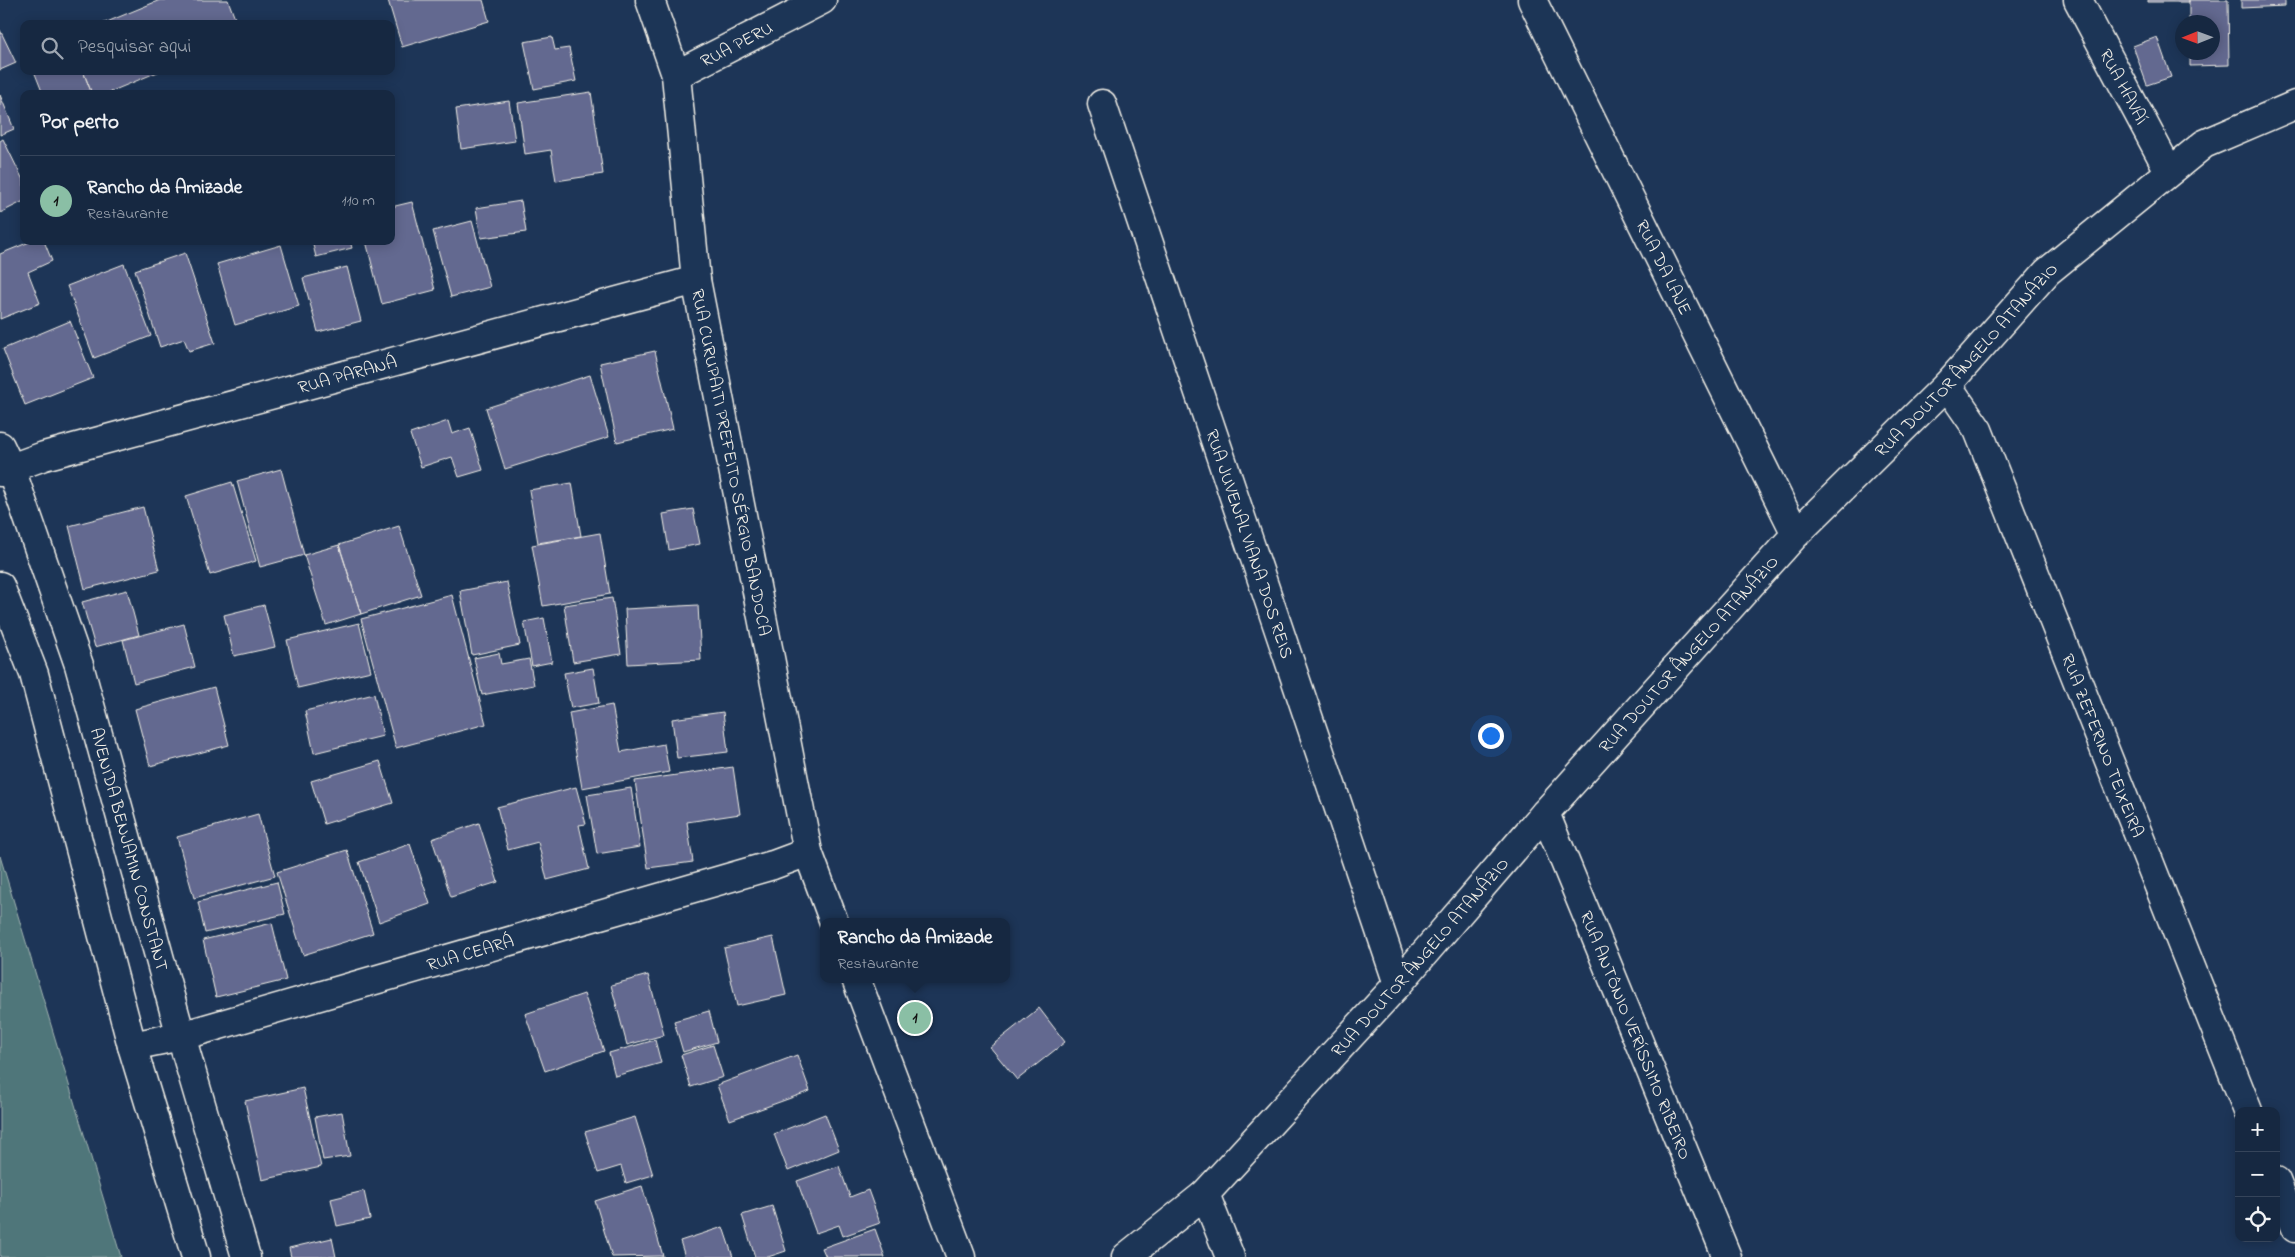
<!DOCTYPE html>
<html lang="pt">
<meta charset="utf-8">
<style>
body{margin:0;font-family:"Indie Flower",sans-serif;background:#23344c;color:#f1f3f6}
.controls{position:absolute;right:15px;bottom:15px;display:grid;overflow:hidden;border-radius:10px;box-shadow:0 2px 12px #0003}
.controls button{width:45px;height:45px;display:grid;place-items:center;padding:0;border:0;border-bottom:1px solid #35445a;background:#162841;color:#f1f3f6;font:25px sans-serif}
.compass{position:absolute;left:2175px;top:15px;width:45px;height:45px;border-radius:50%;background:#162841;box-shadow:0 2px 12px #0003;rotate:269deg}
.you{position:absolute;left:1490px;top:735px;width:18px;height:18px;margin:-12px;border:4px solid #fff;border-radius:50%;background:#1a73e8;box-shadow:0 0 0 8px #1a73e833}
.badge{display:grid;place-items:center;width:32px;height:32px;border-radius:50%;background:#8abfa5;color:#111;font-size:16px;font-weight:700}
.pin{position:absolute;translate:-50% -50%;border:2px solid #fff;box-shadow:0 1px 5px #0006}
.popup{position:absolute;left:820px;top:918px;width:190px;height:65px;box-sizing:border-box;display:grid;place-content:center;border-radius:10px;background:#162841;filter:drop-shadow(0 1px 4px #0005);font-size:16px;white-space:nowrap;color:#9ea6b1}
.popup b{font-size:19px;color:#f1f3f6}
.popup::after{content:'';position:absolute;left:50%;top:100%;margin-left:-10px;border:10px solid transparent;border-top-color:#162841}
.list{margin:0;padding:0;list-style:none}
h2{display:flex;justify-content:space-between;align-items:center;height:65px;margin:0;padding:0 20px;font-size:21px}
h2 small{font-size:16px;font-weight:400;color:#9ea6b1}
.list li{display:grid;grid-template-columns:32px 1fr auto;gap:15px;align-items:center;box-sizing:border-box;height:90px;padding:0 20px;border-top:1px solid #35445a}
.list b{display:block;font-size:19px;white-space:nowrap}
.list p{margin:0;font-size:16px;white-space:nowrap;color:#9ea6b1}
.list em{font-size:16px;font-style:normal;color:#9ea6b1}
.icon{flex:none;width:28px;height:28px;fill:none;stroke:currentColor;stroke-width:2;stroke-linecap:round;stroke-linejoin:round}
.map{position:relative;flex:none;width:2295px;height:1257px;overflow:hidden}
.search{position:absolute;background:#162841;box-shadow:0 2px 12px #0003;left:20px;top:20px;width:375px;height:55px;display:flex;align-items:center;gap:12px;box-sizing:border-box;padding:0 18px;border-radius:10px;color:#9ea6b1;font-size:19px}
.panel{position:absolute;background:#162841;box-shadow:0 2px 12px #0003;left:20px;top:90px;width:375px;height:155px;border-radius:10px}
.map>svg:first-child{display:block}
.green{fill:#4f767a;stroke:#a2b4b1}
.building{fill:#646990;stroke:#f4f1e8}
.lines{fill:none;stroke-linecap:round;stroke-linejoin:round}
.minor-casing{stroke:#f4f1e8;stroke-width:31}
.major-casing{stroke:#f4f1e8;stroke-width:31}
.minor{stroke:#1d3557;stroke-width:28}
.major{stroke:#1d3557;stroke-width:28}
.labels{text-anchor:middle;stroke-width:5;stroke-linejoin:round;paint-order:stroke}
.street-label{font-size:18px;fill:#f4f1e8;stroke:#1d3557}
</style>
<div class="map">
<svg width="2295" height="1257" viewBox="0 0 2295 1257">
<rect width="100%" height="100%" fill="#1d3557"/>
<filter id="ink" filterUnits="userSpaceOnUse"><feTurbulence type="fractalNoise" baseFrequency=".02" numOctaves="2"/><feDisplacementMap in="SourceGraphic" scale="10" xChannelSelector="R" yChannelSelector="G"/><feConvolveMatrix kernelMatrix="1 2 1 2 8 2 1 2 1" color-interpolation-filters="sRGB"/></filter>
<g filter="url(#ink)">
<path class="green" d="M0,856L121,1257H0Z"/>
<path class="building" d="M160,0H228L237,24H102Z
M388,0H483L489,21L402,47Z
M2148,0H2189V2H2148Z
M2189,0H2228L2229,65L2190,66V52H2212V22H2189Z
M2241,0H2285V6L2241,8Z
M0,30L16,63L0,70Z
M552,37L555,50L569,48L576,81L534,89L524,42Z
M2157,37L2171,77L2147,85L2133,46Z
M34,71H83L92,94H43Z
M83,71H160L105,94H92Z
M591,92L603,174L556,181L551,150L525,154L518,103Z
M0,95L14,129L0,135Z
M509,101L515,141L461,149L456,109Z
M3,139L24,182V201L0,213V141Z
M521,201L526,232L481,238L476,208Z
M412,202L435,290L382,304L366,241H391V207Z
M472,221L490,287L451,297L433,231Z
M32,241H44L52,261L28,272L40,303L0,319V254Z
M312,241H350L352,248L316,257Z
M281,245L299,306L235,325L217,264Z
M185,253L215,343L189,351L184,339L160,347L135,270Z
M124,264L151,336L94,358L67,286Z
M347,267L361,321L318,332L303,278Z
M70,321L93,378L25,405L3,349Z
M655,351L673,429L617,442L600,363Z
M590,375L609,437L505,469L486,408Z
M448,421L452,434L470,428L483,470L459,477L452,457L421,467L410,434Z
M281,469L304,555L260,567L237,481Z
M232,482L256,561L210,575L186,496Z
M572,483L581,536L538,543L529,490Z
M143,507L159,570L85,589L69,526Z
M693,509L700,544L669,550L663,514Z
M399,526L421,595L361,614L339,545Z
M600,533L610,594L543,606L532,545Z
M339,545L361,614L326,625L304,555Z
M507,582L520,645L472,655L460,591Z
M127,590L139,635L95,647L82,602Z
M452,595L486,724L396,748L361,619Z
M612,598L621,654L573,662L564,605Z
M264,605L275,647L234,656L224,615Z
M698,605L701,660L628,664L625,609Z
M544,618L552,662L532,666L524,622Z
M359,623L371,671L298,688L287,640Z
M184,624L195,667L134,683L123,640Z
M499,653L501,664L529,659L534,685L482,695L474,658Z
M593,668L599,703L571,708L564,673Z
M214,687L229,745L150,766L135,709Z
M374,694L383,736L314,753L305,711Z
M612,705L621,752L664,744L669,772L582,788L569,713Z
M723,712L728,752L677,758L672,719Z
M380,761L393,803L324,824L311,781Z
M733,767L740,814L687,822L693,862L648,868L635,781Z
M576,787L586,824L579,825L589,869L547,880L538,842L508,850L497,807Z
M631,788L640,847L597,854L587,795Z
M258,814L275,876L194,898L177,837Z
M479,823L498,882L451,897L432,839Z
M410,844L430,904L379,922L359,862Z
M347,850L373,933L303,955L277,872Z
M277,882L285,914L205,933L198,902Z
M272,923L286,980L216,997L203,940Z
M773,937L786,995L737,1006L724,948Z
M648,975L664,1035L627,1045L611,985Z
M584,994L604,1051L545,1071L525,1014Z
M1039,1008L1065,1042L1017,1080L990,1047Z
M709,1011L717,1042L683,1052L674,1021Z
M655,1040L661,1063L615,1076L609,1053Z
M713,1045L723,1077L691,1087L681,1055Z
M797,1055L810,1091L730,1120L717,1085Z
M303,1088L321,1167L262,1180L245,1101Z
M342,1112L350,1156L323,1160L315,1117Z
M825,1114L839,1150L788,1171L774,1134Z
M635,1117L653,1175L626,1183L621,1166L598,1173L585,1132Z
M839,1166L850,1197L868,1190L880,1223L843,1236L839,1225L816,1233L797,1181Z
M642,1186L663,1256L612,1257L595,1201Z
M364,1191L370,1219L337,1226L331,1199Z
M772,1206L786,1251L768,1257H755L742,1215Z
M723,1227L733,1257H685L680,1241Z
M875,1229L885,1257H826L822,1248Z
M332,1238L336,1257H291L289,1248Z"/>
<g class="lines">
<g class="minor-casing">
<g id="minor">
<path id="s1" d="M650,0L676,75L696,280L808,852L834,922"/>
<path id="s2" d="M1532,0L1796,534"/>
<path id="s3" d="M2078,0L2169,171"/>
<path id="s4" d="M676,75L822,0"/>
<path id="s5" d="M1102,104L1398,984"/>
<path id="s6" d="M1947,385L1978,430L2248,1111"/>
<path id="s7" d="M0,472L44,456L696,280"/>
<path id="s8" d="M1545,813L1727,1257"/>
<path d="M856,979L961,1257"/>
<path id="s9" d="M132,1046L181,1036L773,865L808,852"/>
<path d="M2276,1181L2295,1228"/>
<path d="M1205,1194L1230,1257"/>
<path id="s10" d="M1126,1257L1205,1194L1398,984L1545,813L1796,534L1947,385L2047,272L2204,144L2295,105"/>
</g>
</g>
<g class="major-casing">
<g id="major">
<path id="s11" d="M0,446L11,469L79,665L181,1036L246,1257"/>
<path d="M0,586L34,674L132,1046L196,1257"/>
</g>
</g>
<use href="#minor" class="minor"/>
<use href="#major" class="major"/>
</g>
</g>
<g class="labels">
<g class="street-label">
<text dy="6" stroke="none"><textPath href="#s4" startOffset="68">RUA PERU</textPath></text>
<text dy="6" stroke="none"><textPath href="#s3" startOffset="98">RUA HAVAÍ</textPath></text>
<text dy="6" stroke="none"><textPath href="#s2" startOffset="298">RUA DA LAJE</textPath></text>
<text dy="6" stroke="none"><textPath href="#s10" startOffset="1231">RUA DOUTOR ÂNGELO ATANÁZIO</textPath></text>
<text dy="6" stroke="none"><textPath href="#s7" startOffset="361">RUA PARANÁ</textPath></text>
<text dy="6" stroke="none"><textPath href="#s1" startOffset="471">RUA CURUPAITI PREFEITO SÉRGIO BANDOCA</textPath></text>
<text dy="6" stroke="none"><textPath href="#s5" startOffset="464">RUA JUVENAL VIANA DOS REIS</textPath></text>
<text dy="6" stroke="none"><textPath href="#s10" startOffset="826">RUA DOUTOR ÂNGELO ATANÁZIO</textPath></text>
<text dy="6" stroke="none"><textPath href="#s6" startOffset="394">RUA ZEFERINO TEIXEIRA</textPath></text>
<text dy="6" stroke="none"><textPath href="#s11" startOffset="424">AVENIDA BENJAMIN CONSTANT</textPath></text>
<text dy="6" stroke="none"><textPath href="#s9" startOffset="351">RUA CEARÁ</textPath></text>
<text dy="6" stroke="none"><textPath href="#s10" startOffset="421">RUA DOUTOR ÂNGELO ATANÁZIO</textPath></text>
<text dy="6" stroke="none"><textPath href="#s8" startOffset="240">RUA ANTÔNIO VERÍSSIMO RIBEIRO</textPath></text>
</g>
</g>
</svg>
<div class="controls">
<button>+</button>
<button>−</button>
<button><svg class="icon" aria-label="locate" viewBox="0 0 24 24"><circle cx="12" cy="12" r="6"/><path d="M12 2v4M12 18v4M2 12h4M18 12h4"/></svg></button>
</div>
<svg class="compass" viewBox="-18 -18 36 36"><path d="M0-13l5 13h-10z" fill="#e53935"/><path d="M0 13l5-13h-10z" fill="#9ea6b1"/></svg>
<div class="you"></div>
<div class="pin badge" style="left:915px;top:1018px">1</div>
<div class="popup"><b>Rancho da Amizade</b>Restaurante</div>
<div class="search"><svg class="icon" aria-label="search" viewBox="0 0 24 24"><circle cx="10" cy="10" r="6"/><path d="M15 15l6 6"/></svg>Pesquisar aqui</div>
<section class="panel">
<h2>Por perto<small></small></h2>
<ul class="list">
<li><span class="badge">1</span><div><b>Rancho da Amizade</b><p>Restaurante</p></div><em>110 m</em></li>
</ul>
</section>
</div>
